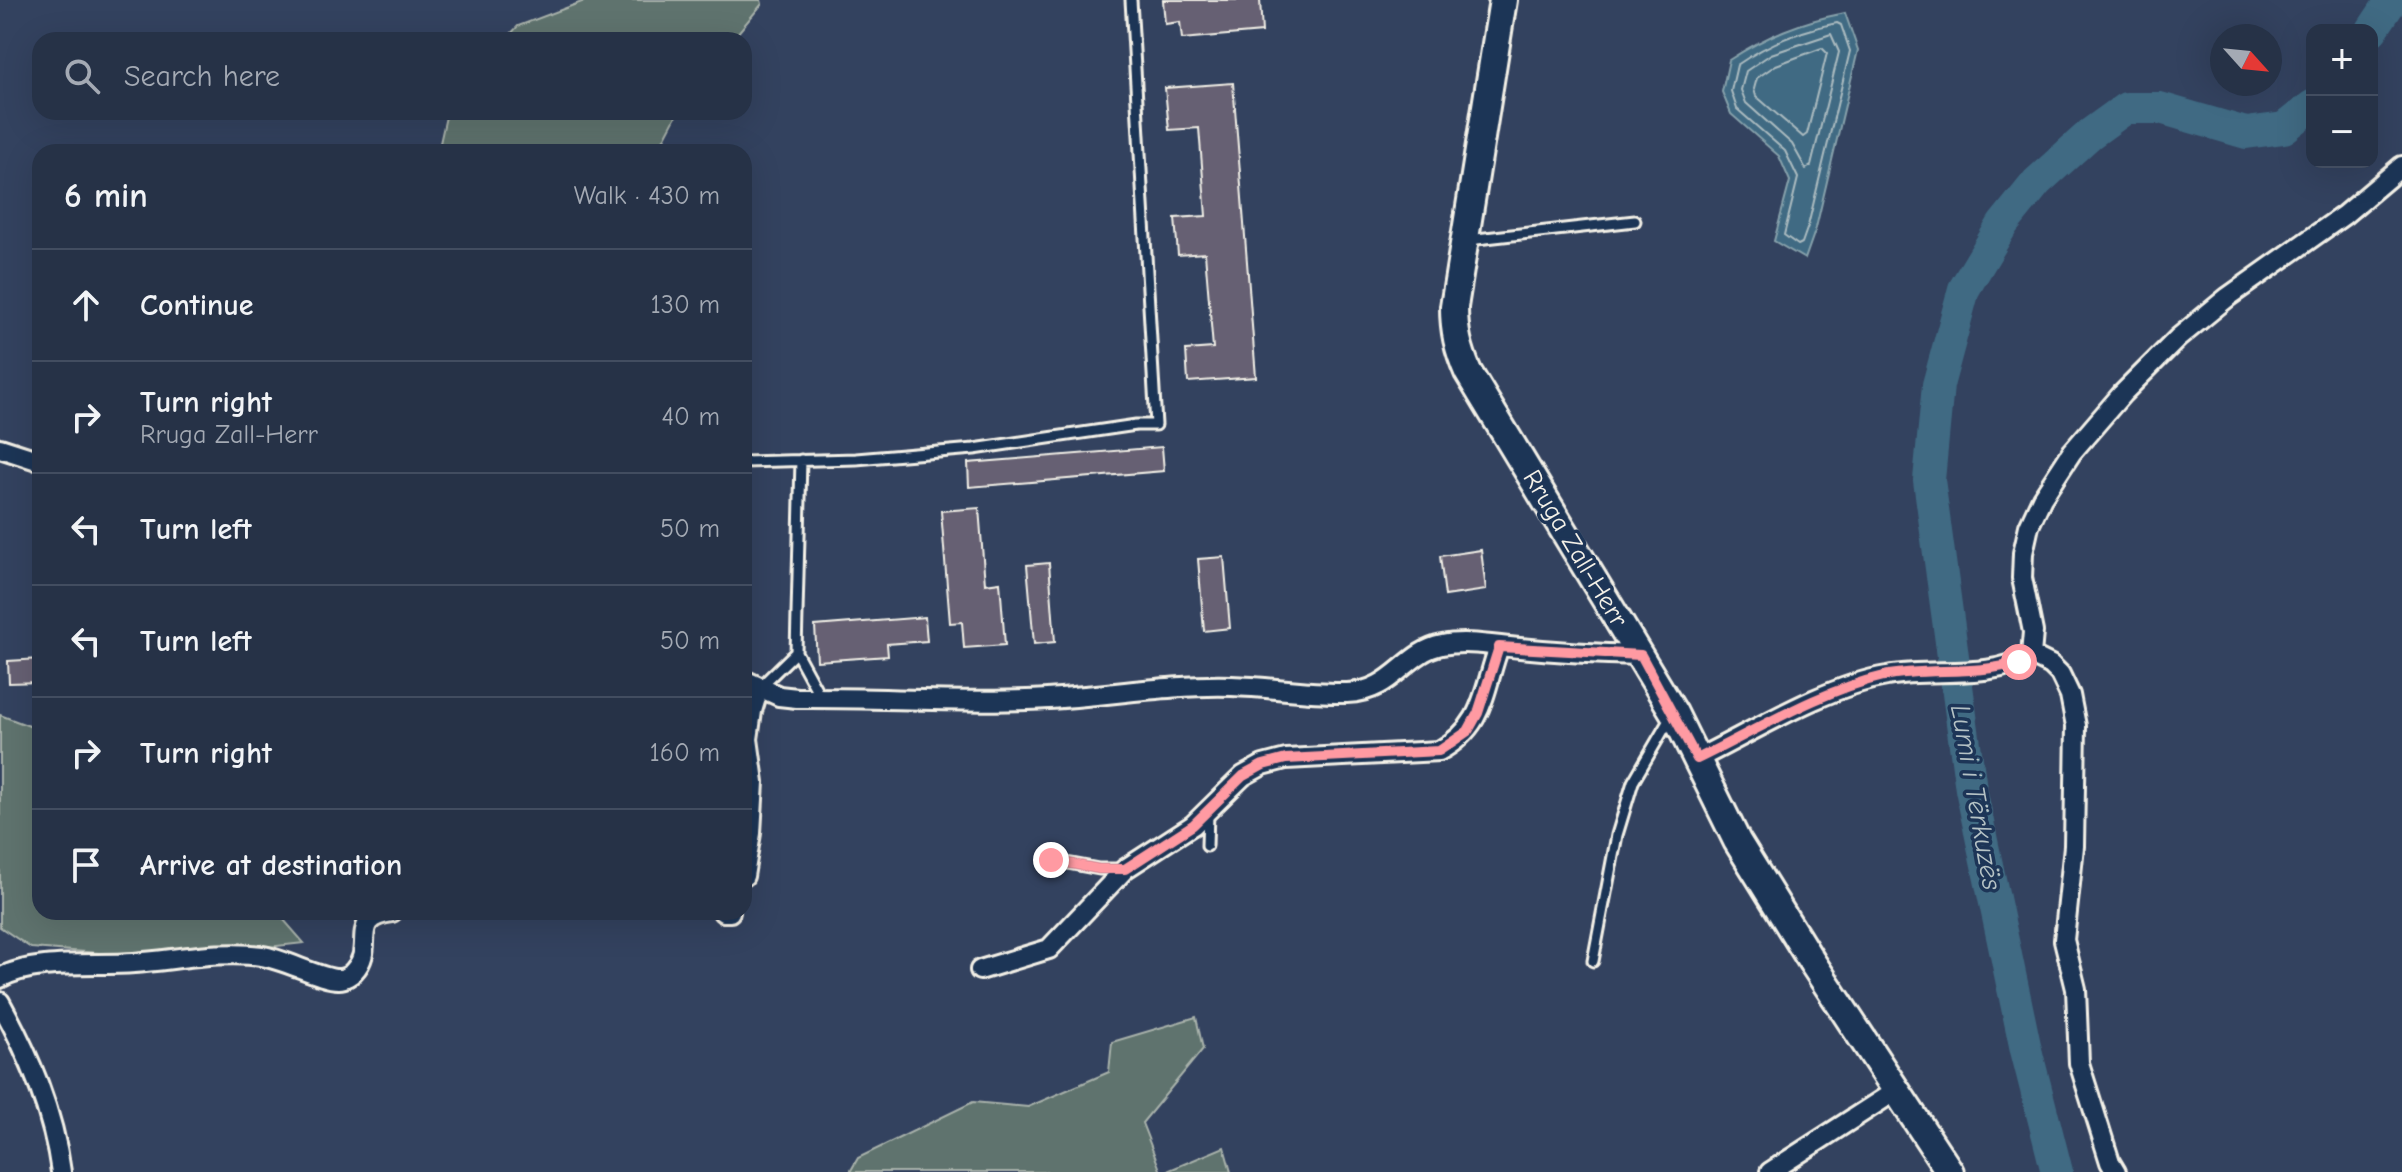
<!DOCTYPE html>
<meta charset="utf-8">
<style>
body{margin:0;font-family:"Comic Neue",sans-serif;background:#323e52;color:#f1f3f6}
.controls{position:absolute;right:24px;top:24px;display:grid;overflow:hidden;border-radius:16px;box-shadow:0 8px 32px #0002}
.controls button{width:72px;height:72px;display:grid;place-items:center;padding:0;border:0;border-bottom:2px solid #424d60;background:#263247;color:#f1f3f6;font:40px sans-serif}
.compass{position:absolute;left:2210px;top:24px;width:72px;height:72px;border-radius:50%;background:#263247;box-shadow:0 8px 32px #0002;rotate:117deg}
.stop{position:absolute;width:24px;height:24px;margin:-18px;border:6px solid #ff9aa2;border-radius:50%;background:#fff}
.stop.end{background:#ff9aa2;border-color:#fff;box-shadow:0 2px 8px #0008}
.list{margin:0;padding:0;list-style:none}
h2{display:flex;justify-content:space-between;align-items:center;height:104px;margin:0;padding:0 32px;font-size:34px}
h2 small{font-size:26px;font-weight:400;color:#a4aab4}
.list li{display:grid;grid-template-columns:52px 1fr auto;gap:24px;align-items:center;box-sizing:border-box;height:112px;padding:0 32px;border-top:2px solid #424d60}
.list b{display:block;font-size:30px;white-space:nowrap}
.list p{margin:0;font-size:26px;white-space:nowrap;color:#a4aab4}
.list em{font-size:26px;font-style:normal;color:#a4aab4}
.icon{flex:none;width:44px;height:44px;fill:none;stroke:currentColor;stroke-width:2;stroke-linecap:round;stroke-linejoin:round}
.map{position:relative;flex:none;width:2402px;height:1172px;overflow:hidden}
.search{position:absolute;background:#263247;box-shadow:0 8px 32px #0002;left:32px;top:32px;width:720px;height:88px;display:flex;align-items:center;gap:20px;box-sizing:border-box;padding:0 28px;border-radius:24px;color:#a4aab4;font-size:30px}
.panel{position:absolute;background:#263247;box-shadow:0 8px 32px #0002;left:32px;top:144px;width:720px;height:776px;border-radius:24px}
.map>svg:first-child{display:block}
.green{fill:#5e736e;stroke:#a9b2ab;stroke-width:2}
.water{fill:#3f6b83;stroke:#87a1ab;stroke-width:2}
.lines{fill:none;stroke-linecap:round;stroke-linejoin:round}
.shore{stroke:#acbbc0;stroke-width:2}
.river{stroke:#3f6b83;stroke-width:32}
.building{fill:#666173;stroke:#f4f1e8;stroke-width:2}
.service-casing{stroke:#f4f1e8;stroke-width:15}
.minor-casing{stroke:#f4f1e8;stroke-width:24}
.secondary-casing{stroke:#f4f1e8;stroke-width:32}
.service{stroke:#1d3557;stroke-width:9}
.minor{stroke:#1d3557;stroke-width:18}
.secondary{stroke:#1d3557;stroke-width:26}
.route{stroke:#ff9aa2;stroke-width:10}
.labels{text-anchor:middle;stroke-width:7;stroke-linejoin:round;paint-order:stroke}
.street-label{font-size:26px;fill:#f4f1e8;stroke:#1d3557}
.water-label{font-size:28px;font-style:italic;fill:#b5c2c5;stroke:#1d3557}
</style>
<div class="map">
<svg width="2402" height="1172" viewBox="0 0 2402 1172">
<rect width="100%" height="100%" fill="#33425f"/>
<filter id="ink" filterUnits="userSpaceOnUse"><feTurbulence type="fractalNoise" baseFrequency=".0125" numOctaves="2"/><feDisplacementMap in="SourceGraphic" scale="16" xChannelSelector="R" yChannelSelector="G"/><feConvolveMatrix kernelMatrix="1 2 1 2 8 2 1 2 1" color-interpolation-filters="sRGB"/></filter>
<g filter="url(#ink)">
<path class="green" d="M587,0H761L762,4L732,40H505L518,26Z
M447,112H678L657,152H438Z
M0,715L40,730V912H277L304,943L169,958L31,948L0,927Z
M1196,1017L1203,1049L1142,1123L1161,1172H850L858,1158L973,1102L1028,1107L1109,1072L1112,1042Z
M1224,1147L1231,1172H1165Z"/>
<path class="water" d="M1845,13L1858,50L1816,228L1805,259L1774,241L1790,181L1779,156L1731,114L1722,92L1729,60C1768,35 1799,22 1845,13Z"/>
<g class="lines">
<path class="shore" d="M1837,23L1841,25L1850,51L1808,226L1802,243L1798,245L1784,235L1798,178L1785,151L1737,109L1731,91L1737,65C1767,44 1801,30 1837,23Z
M1831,34L1839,52L1811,166L1806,169L1792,144L1746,103L1741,90L1746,71L1771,54Z
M1822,48L1827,53L1807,134L1803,137L1756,96L1754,89L1757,78L1776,65Z"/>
<path class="river" d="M2372,30L2392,0
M2057,1172L2026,1050L1971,789L1929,480L1938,385L1964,289L2003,224L2037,182L2090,134L2126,108H2160L2246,133L2284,128L2312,106"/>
</g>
<path class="building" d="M1163,0H1260L1262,32L1182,39L1180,22L1165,24Z
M1233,83L1256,377L1188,382L1186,350L1213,348L1205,253L1178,255L1175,218L1206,216L1199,128L1169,130L1165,88Z
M1162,447L1164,471L969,487L968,463Z
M979,508L985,584L1000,582L1005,645L964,648L962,622L950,623L941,511Z
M1481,550L1486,590L1445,596L1440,556Z
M1224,557L1230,628L1204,631L1198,559Z
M1049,563L1055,642L1034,644L1027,565Z
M925,617L927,641L887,644L888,656L817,661L815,626Z
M40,659V682L9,683L8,661Z"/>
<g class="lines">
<g class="service-casing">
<path id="service" d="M1468,240L1635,221
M801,460L796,652L821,698
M744,462L856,459L974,449L1136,425H1156L1131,0
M759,688L796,652
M1207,846L1208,812
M1051,860L1099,869H1122
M1593,961L1617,835L1633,782L1672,715"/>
</g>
<g class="minor-casing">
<path id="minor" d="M0,448L40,461
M2031,655L2051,665L2060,674L2070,695L2076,726L2074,846L2064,940L2076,989L2079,1063L2110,1162L2116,1172
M744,680L779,696L797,698C874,697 951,703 1027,700C1096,698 1164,684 1232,686C1271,687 1308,694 1347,693C1393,692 1405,652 1442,645C1466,640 1495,646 1520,648C1560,652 1600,654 1641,655
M1697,759C1754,731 1826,686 1887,676C1934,667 1989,681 2031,655L2033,632L2022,578L2023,553L2029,526L2042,498L2072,452L2122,394L2178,338L2228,297L2344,215L2402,166
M744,876L751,833L754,782L748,739L752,711L759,688
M723,912H730
M980,970L1049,949L1125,869L1193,825L1243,776L1263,765L1286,759L1439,751C1485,726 1483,691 1499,647
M0,978C34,959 94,966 134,963C176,960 220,950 262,956C284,959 323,980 339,979C345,979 351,975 354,971C377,947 346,918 392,912
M0,1002C29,1055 53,1111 61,1172
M1770,1172L1897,1090"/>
</g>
<g class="secondary-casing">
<path id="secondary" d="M1503,0L1454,307C1454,331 1458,349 1468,372L1674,713L1737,841L1812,962L1950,1172"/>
</g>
<use href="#service" class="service"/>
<use href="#minor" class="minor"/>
<use href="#secondary" class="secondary"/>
</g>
</g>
<g class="lines" filter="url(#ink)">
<path class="route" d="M1051,860L1099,869H1125L1193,825L1243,776L1263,765L1286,759L1439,751L1468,731L1478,713L1499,647L1641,655L1697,759C1757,730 1819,691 1884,676C1928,667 1976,676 2019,662"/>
</g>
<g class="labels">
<g class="street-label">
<text transform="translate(1576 548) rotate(59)" y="9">Rruga Zall-Herr</text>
</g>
<g class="water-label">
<text transform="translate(1977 797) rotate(80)" y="10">Lumi i Tërkuzës</text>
</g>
</g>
</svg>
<div class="controls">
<button>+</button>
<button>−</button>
</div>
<svg class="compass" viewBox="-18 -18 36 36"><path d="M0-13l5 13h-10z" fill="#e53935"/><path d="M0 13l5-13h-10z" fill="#a4aab4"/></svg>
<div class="stop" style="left:2019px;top:662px"></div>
<div class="stop end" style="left:1051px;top:860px"></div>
<div class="search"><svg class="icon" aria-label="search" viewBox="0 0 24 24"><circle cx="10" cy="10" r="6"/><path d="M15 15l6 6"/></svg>Search here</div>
<section class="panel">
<h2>6 min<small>Walk · 430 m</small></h2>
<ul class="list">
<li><svg class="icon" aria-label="ahead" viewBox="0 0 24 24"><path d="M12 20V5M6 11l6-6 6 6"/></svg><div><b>Continue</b></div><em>130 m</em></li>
<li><svg class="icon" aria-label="right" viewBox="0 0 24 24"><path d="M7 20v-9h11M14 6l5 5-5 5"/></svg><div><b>Turn right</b><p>Rruga Zall-Herr</p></div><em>40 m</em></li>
<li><svg class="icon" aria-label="left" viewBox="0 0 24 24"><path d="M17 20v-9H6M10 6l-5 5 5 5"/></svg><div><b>Turn left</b></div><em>50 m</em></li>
<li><svg class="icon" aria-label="left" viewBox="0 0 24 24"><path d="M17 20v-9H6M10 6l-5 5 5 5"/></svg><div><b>Turn left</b></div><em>50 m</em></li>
<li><svg class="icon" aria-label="right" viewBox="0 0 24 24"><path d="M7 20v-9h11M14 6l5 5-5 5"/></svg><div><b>Turn right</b></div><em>160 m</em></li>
<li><svg class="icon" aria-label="arrive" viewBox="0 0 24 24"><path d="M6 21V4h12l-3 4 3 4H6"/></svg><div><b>Arrive at destination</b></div></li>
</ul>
</section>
</div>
